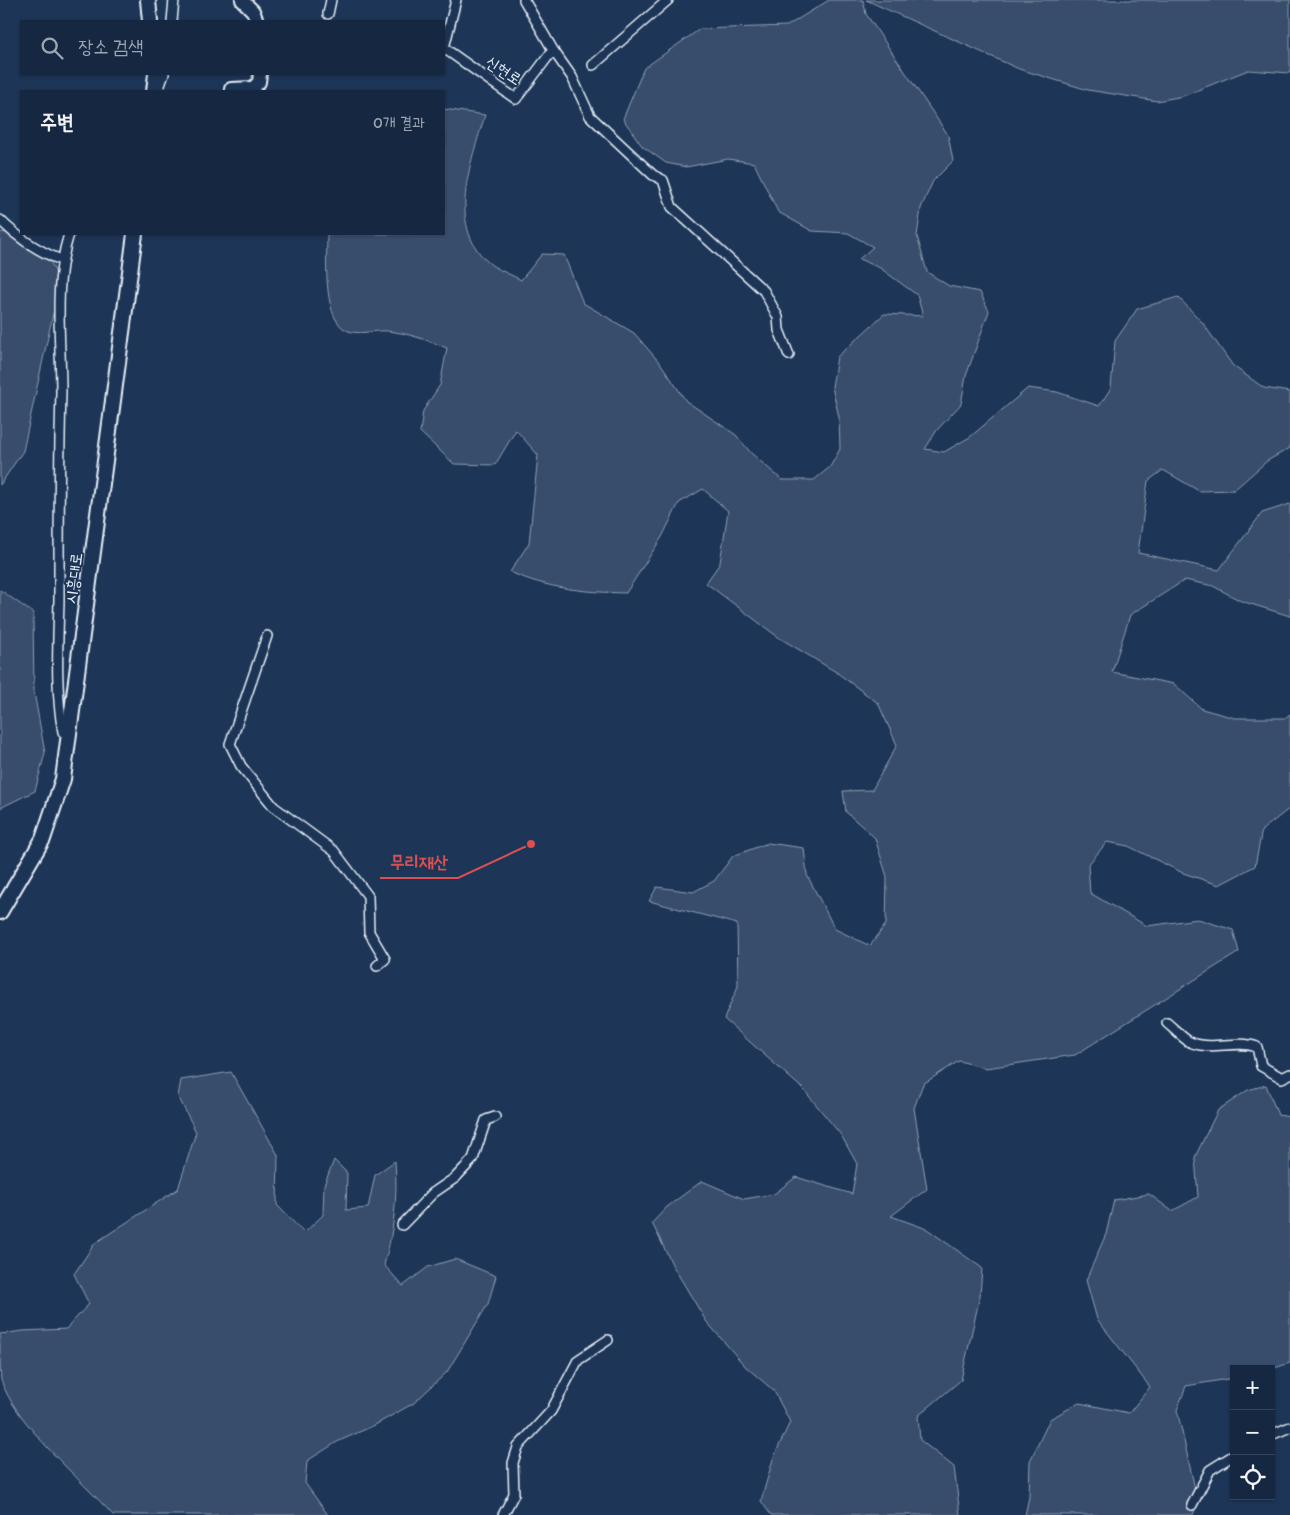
<!DOCTYPE html>
<html lang="ko">
<meta charset="utf-8">
<style>
body{margin:0;font-family:Itim,"Poor Story",sans-serif;background:#1f3048;color:#f1f3f6}
.controls{position:absolute;right:15px;bottom:15px;display:grid;overflow:hidden;border-radius:0px;box-shadow:0 1px 4px #0004}
.controls button{width:45px;height:45px;display:grid;place-items:center;padding:0;border:0;border-bottom:1px solid #35445a;background:#162841;color:#f1f3f6;font:25px sans-serif}
.list{margin:0;padding:0;list-style:none}
h2{display:flex;justify-content:space-between;align-items:center;height:65px;margin:0;padding:0 20px;font-size:21px}
h2 small{font-size:16px;font-weight:400;color:#9ea6b1}
.icon{flex:none;width:28px;height:28px;fill:none;stroke:currentColor;stroke-width:2;stroke-linecap:round;stroke-linejoin:round}
.map{position:relative;flex:none;width:1290px;height:1515px;overflow:hidden}
.search{position:absolute;background:#162841;box-shadow:0 1px 4px #0004;left:20px;top:20px;width:425px;height:55px;display:flex;align-items:center;gap:12px;box-sizing:border-box;padding:0 18px;border-radius:0px;color:#9ea6b1;font-size:19px}
.panel{position:absolute;background:#162841;box-shadow:0 1px 4px #0004;left:20px;top:90px;width:425px;height:145px;border-radius:0px}
.map>svg:first-child{display:block}
.green{fill:#374d6c;stroke:#909fb2}
.lines{fill:none;stroke-linecap:round;stroke-linejoin:round}
.street-casing{stroke:#e8f1f8;stroke-width:12}
.secondary-casing{stroke:#e8f1f8;stroke-width:16}
.primary-casing{stroke:#e8f1f8;stroke-width:18}
.street{stroke:#1d3557;stroke-width:9}
.secondary{stroke:#1d3557;stroke-width:12}
.primary{stroke:#1d3557;stroke-width:14}
.labels{text-anchor:middle;stroke-width:4;stroke-linejoin:round;paint-order:stroke}
.street-label{font-size:16px;fill:#e8f1f8;stroke:#1d3557}
.leader{fill:none;stroke:#da5052;stroke-width:2}
.callout-dot{fill:#da5052;stroke:#1d3557;stroke-width:2}
.callout-label{font-size:18px;text-anchor:middle;font-weight:bold;fill:#da5052;stroke:#1d3557;stroke-width:4;stroke-linejoin:round;paint-order:stroke}
</style>
<div class="map">
<svg width="1290" height="1515" viewBox="0 0 1290 1515">
<rect width="100%" height="100%" fill="#1d3557"/>
<filter id="ink" filterUnits="userSpaceOnUse"><feTurbulence type="fractalNoise" baseFrequency=".02" numOctaves="2"/><feDisplacementMap in="SourceGraphic" scale="10" xChannelSelector="R" yChannelSelector="G"/><feConvolveMatrix kernelMatrix="1 2 1 2 8 2 1 2 1" color-interpolation-filters="sRGB"/></filter>
<g filter="url(#ink)">
<path class="green" d="M829,0H863L866,14L948,135L953,161L933,181L921,208L917,236L927,272L949,286L980,292L989,311L966,376L961,404L937,430L925,449L944,452L970,437L1028,388L1057,392L1099,406L1111,388L1115,341L1137,309L1178,297L1202,322L1233,366L1264,388L1290,392V448L1267,461L1234,490L1199,491L1163,470L1148,481L1138,553L1219,570L1262,513L1290,504V616L1241,601L1213,586L1185,580L1130,615L1112,672L1174,684L1202,709L1235,718H1285L1290,714V808L1262,830L1255,866L1219,885L1183,873L1128,846L1107,842L1088,865L1090,893L1147,926L1198,919L1233,930L1239,952L1075,1055L986,1068L959,1061L923,1084L914,1108L927,1189L891,1216L927,1229L982,1268L980,1296L961,1380L918,1416L920,1440L954,1467L960,1515H771L761,1501L773,1459L790,1422L774,1391L745,1366L706,1321L673,1266L652,1223L667,1207L702,1181L744,1199L774,1194L796,1177L852,1194L857,1164L841,1135L804,1090L724,1019L738,986L737,924L649,901L657,887L693,892L714,881L733,856L768,843L804,848L807,875L835,929L870,946L886,924L887,877L875,838L846,812L843,791L872,790L897,745L878,703L836,672L778,637L706,583L720,563L728,511L703,489L679,503L662,537L626,593C584,592 548,589 510,572L529,543L538,455L516,430L495,465L454,464L420,432L423,411L440,385L447,348C427,340 408,333 387,331C376,330 363,334 352,332C321,327 327,257 327,234H444V109L485,115C471,162 444,230 493,266C501,271 512,275 521,280L542,254L564,255L583,303L634,333L661,364L686,401L736,435L751,453L782,480H814L830,467L840,449L839,417L832,387L837,357L884,314L923,316L917,295L880,268L859,259L873,247L848,233L812,231L778,212L754,163L728,159L686,167L666,163L642,146L623,119L644,68L700,29L787,26Z
M866,0H1290V73L1248,70L1183,96L1157,101L1088,90L1019,69Z
M0,232L14,234L47,254L60,282L23,451L0,485Z
M0,590L33,613L34,692L45,753L35,791L0,808Z
M231,1072L278,1155L277,1205L304,1233L323,1215L324,1185L334,1160L347,1173L346,1210L368,1208L375,1175L395,1161C398,1198 394,1229 384,1265L403,1286L428,1267L455,1259L496,1276L488,1304L447,1372L414,1403L375,1425L337,1442L307,1461L305,1483L328,1515H113C81,1480 15,1423 1,1380C0,1367 0,1348 0,1334L23,1331L66,1329L89,1304L74,1274L95,1243L178,1189L196,1132L178,1096L181,1080Z
M1266,1085L1278,1115L1290,1117V1363L1271,1369H1234V1378L1186,1386L1177,1410L1198,1502L1193,1515H1025L1029,1497L1030,1461L1050,1419L1079,1403L1129,1413L1150,1387L1097,1319L1086,1280L1106,1234L1114,1200L1149,1194L1172,1211L1198,1197L1195,1157L1218,1110L1248,1090Z"/>
<g class="lines">
<g class="street-casing">
<path id="street" d="M456,0L444,48L516,99L553,50L524,0
M328,14L331,0
M172,21L174,0
M553,50L572,77L590,116L653,175L663,180L672,207L764,291L778,317L779,330L789,355
M593,65L668,0
M158,91L164,74
M0,220C18,238 38,251 61,260
M267,636L230,744L241,766L274,807L334,851L368,896L369,932L385,959L377,966
M63,732C55,690 58,643 59,600C59,531 59,461 61,392C61,339 53,284 69,234
M1167,1023C1174,1029 1181,1036 1188,1041C1208,1052 1236,1039 1257,1047L1261,1066L1282,1078L1290,1074
M402,1225L433,1193L455,1178L473,1159L486,1120L495,1117
M1271,1435L1290,1427
M1192,1505L1210,1470L1234,1455
M503,1515L514,1494L513,1463L518,1447L551,1411L578,1360L608,1340"/>
</g>
<g class="secondary-casing">
<path id="secondary" d="M242,0L253,11L257,21
M231,89L253,88L259,82L260,74"/>
</g>
<g class="primary-casing">
<path id="primary" d="M148,0L150,21
M154,91L156,74
M0,912L43,839L63,779L135,234"/>
</g>
<use href="#street" class="street"/>
<use href="#secondary" class="secondary"/>
<use href="#primary" class="primary"/>
</g>
</g>
<g class="labels">
<g class="street-label">
<text transform="translate(504 70) rotate(33)" y="6">신현로</text>
<text transform="translate(73 578) rotate(-83)" y="6">시흥대로</text>
</g>
</g>
<path class="leader" d="M531 844L458 878H380"/>
<circle class="callout-dot" cx="531" cy="844" r="5"/>
<g class="callout-label">
<text x="419" y="868">무리재산</text>
</g>
</svg>
<div class="controls">
<button>+</button>
<button>−</button>
<button><svg class="icon" aria-label="locate" viewBox="0 0 24 24"><circle cx="12" cy="12" r="6"/><path d="M12 2v4M12 18v4M2 12h4M18 12h4"/></svg></button>
</div>
<div class="search"><svg class="icon" aria-label="search" viewBox="0 0 24 24"><circle cx="10" cy="10" r="6"/><path d="M15 15l6 6"/></svg>장소 검색</div>
<section class="panel">
<h2>주변<small>0개 결과</small></h2>
<ul class="list">
</ul>
</section>
</div>
